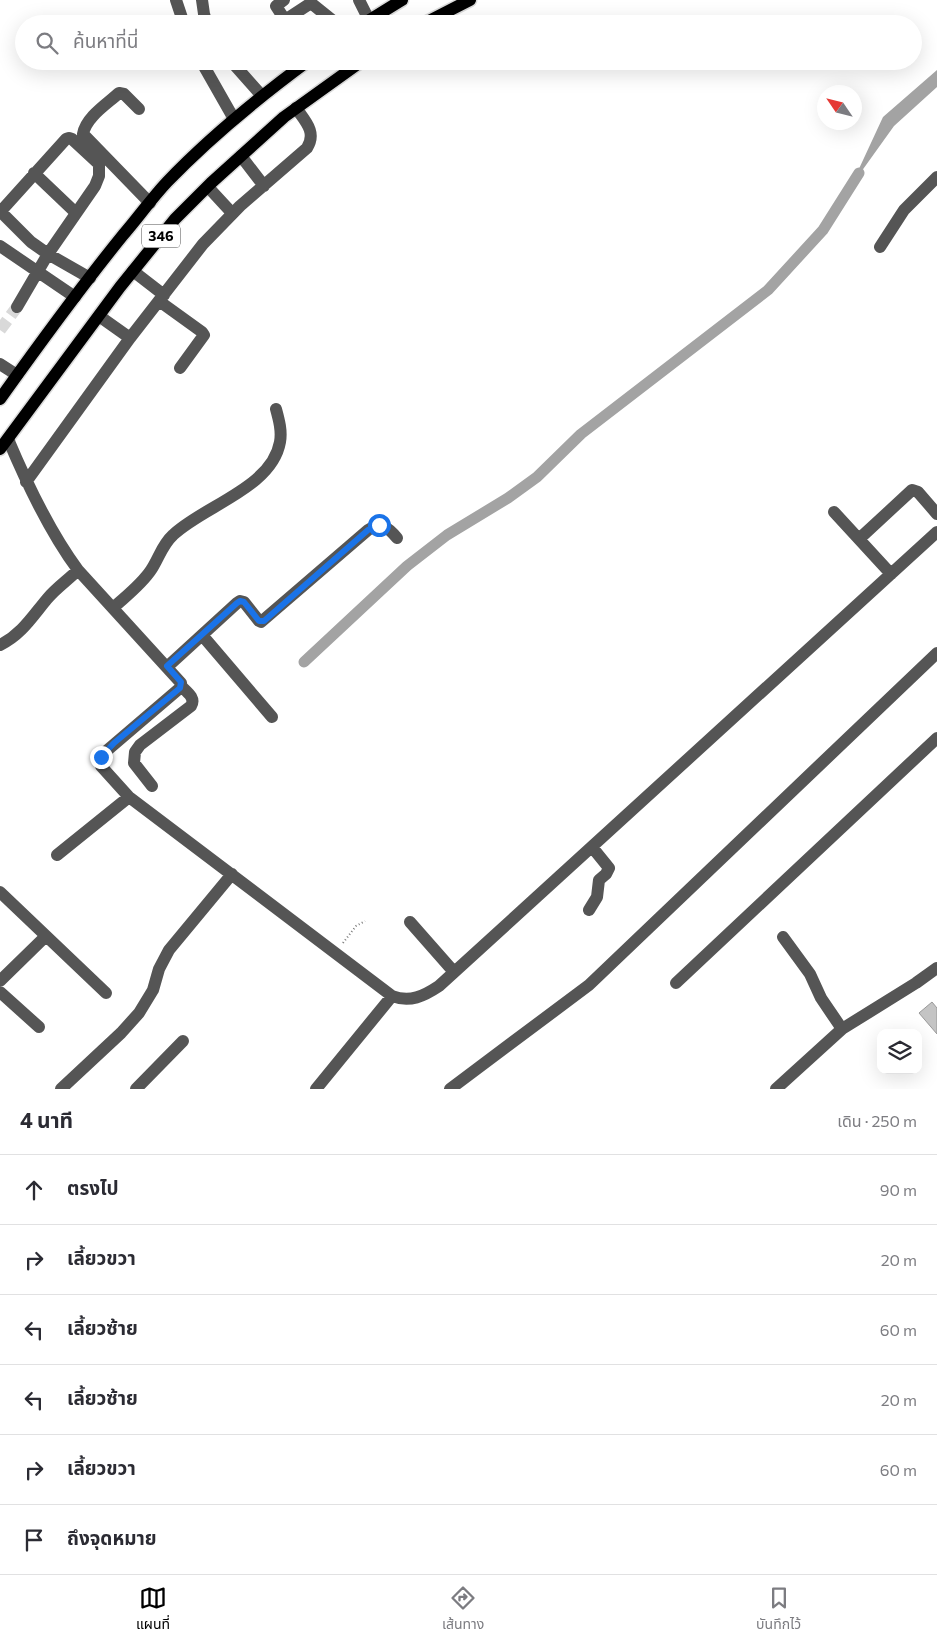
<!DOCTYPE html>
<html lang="th">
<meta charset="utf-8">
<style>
body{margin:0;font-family:Commissioner,"Noto Sans Thai",sans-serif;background:#f2f2f3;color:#2b2b33}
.controls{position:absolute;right:15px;bottom:15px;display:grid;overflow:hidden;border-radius:10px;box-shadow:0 5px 20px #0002}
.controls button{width:45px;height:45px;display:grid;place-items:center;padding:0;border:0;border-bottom:1px solid #e1e1e2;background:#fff;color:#2b2b33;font:25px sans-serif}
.compass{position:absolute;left:817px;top:85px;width:45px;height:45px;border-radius:50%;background:#fff;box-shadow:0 5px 20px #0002;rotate:305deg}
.stop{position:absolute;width:15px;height:15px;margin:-11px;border:4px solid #1a73e8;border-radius:50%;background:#fff}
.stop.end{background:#1a73e8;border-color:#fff;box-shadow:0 1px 5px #0008}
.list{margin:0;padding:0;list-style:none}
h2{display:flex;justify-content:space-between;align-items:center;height:65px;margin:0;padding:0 20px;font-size:21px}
h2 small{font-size:16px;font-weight:400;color:#7c7c81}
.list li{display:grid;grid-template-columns:32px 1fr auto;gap:15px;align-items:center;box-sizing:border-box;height:70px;padding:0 20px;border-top:1px solid #e1e1e2}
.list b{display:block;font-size:19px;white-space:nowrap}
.list em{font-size:16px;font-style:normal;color:#7c7c81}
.icon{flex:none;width:28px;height:28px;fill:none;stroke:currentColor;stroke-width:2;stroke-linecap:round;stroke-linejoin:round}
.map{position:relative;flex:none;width:937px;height:1089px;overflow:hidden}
.search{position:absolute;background:#fff;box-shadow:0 5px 20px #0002;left:15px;right:15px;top:15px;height:55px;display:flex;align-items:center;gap:12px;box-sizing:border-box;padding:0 18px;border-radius:28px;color:#7c7c81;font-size:19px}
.sheet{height:485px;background:#fff}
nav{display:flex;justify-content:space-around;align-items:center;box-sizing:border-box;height:70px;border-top:1px solid #e1e1e2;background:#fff;font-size:14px;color:#7c7c81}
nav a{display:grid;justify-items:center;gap:2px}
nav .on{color:#000}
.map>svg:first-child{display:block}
.water{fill:#a3a3a3}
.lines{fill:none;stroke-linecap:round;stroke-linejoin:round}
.canal{stroke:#a3a3a3;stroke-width:11}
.building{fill:#c4c4c4;stroke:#999}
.minor-tunnel{stroke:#d9d9d9;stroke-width:12;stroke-dasharray:12 6;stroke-linecap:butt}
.major-casing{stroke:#dbdbdb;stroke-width:15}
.path{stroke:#777;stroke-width:2;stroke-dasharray:1 2.5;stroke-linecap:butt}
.minor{stroke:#555;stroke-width:12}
.major{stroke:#000;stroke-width:12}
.route{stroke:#1a73e8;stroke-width:6}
.labels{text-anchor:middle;stroke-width:4;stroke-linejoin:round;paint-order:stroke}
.shield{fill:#fff;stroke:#4c4c4c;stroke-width:1}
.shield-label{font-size:14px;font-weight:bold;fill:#000}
</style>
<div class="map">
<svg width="937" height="1089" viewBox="0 0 937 1089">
<rect width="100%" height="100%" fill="#fff"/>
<path class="water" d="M937,70V87L894,126L851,186L883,117Z"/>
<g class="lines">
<path class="canal" d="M304,662L407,566L447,535L508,498L537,477L581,434L768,290L823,230L859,173"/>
</g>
<path class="building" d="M932,1002L937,1008V1034L919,1013Z"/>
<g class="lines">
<path class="minor-tunnel" d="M0,330L17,307"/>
<g class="major-casing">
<path id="major" d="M363,24L402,0
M423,24L470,0
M0,399C40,343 80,288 123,235C138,218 151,199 167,182C210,137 258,98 308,61
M0,449L120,287L175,219L211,183L284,117L362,61"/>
</g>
<path class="path" d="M343,943L356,926L365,921"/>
<path class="minor" d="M176,0L184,24
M202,0L204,14L207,24
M284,0L276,6L285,20
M359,0L369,20
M288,24L285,20L311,3L337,24
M201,61L234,119
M231,61L262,96
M139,109L124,94L119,93C107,104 86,117 83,134L150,203
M241,156L264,186
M34,173L76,213
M208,187L232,213
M0,211L31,242L48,254L90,278
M1,211L66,139L69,138L72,139L99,164V176L95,186L48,254L17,307
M0,246L75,297
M880,247L904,210L937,177
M133,271L164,295
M159,301L202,332L204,335L180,368
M99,316L130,338
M0,364L17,375
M8,439C27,484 49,531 78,570L181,683L180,688L104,753L100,760L101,766L129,797L392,996C410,1003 424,996 439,986L937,532
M26,482L130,338L203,244L240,206L307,148C317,132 305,121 296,108
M834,512L891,574
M859,539L912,490L918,492L937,514
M113,608C126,596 141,585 151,570C159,558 162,545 173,535C203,506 272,488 280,442C282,431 279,420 276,409
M202,635L272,717
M0,645C21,635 32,617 47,599C56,588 68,580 78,570
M167,667L237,603L240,601L244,602L259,621L261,622L368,530C381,522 388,527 397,538
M152,786L134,763L135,752L140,745L191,706C196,698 187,692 181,686
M57,855L129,797
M0,892L106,993
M589,910L597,897L599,880L606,874L609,868L592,847
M410,922L454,972
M783,937L810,974L821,998L842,1029
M0,981L46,936
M676,983L937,738
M0,992L39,1027
M61,1089L121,1033L139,1013L153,990L159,969L169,950L232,874
M136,1089L183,1041
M316,1089L392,996
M450,1089L589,985L937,653
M776,1089L842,1029L916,983L937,968"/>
<use href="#major" class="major"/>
</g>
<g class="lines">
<path class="route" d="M101,757L114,743L180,688L181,682L167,666L237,603L240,601L244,602L259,621H264L368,530L379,525"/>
</g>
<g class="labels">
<rect class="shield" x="142" y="224.5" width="38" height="23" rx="4"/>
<g class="shield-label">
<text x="161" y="241">346</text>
</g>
</g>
</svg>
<div class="controls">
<button><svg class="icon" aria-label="layers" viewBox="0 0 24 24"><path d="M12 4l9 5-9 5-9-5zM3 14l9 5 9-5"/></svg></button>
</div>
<svg class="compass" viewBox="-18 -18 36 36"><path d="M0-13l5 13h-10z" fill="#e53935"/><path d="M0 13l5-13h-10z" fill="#7c7c81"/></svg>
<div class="stop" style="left:379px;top:525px"></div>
<div class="stop end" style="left:101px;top:757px"></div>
<div class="search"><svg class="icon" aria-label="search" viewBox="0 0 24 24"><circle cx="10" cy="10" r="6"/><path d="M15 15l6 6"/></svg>ค้นหาที่นี่</div>
</div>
<section class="sheet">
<h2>4 นาที<small>เดิน · 250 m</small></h2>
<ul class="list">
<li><svg class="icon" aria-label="ahead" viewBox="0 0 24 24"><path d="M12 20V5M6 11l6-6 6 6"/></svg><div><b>ตรงไป</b></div><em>90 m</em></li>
<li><svg class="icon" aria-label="right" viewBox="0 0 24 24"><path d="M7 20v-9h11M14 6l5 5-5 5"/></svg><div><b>เลี้ยวขวา</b></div><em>20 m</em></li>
<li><svg class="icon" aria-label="left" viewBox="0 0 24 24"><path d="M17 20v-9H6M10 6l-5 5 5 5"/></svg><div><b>เลี้ยวซ้าย</b></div><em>60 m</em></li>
<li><svg class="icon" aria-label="left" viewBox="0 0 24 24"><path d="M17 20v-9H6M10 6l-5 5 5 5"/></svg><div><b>เลี้ยวซ้าย</b></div><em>20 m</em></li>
<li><svg class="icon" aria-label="right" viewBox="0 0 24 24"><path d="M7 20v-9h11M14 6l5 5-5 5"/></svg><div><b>เลี้ยวขวา</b></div><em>60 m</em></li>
<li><svg class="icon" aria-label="arrive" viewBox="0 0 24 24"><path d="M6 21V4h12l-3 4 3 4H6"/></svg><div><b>ถึงจุดหมาย</b></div></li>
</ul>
</section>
<nav>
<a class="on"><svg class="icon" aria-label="map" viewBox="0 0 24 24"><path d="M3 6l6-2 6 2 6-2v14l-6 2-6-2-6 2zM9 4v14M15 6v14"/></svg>แผนที่</a>
<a><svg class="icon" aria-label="directions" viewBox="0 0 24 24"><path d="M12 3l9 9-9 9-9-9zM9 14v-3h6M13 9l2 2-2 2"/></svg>เส้นทาง</a>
<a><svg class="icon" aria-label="saved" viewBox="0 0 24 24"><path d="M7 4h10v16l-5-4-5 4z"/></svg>บันทึกไว้</a>
</nav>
